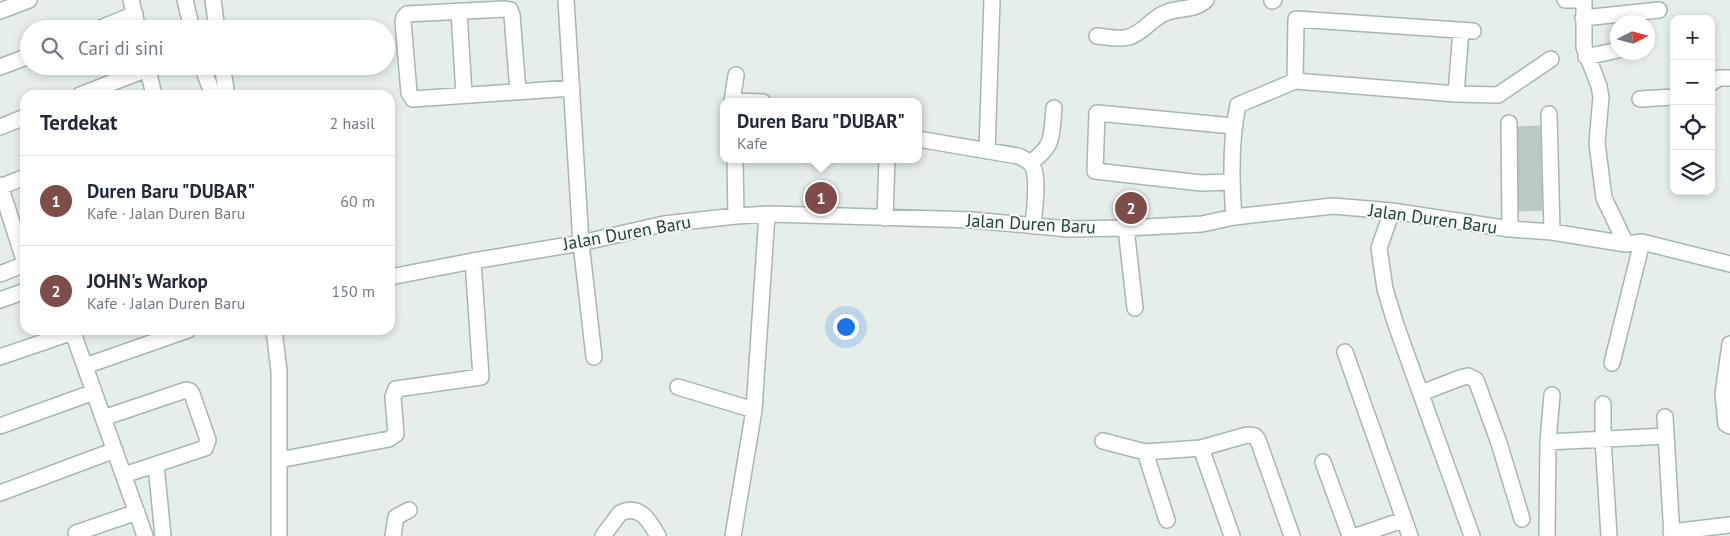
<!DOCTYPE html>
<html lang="id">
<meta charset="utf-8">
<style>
body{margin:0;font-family:"PT Sans",sans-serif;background:#f6f6f7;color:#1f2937}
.controls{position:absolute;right:15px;top:15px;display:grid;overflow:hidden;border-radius:10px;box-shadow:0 2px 8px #0003}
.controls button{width:45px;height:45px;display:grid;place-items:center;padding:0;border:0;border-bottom:1px solid #e0e1e3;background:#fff;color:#1f2937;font:25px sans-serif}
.compass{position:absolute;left:1610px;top:15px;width:45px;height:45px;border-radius:50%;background:#fff;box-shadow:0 2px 8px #0003;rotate:84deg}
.you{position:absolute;left:845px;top:326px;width:18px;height:18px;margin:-12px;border:4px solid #fff;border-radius:50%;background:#1a73e8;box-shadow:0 0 0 8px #1a73e833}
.badge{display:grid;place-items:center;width:32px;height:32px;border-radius:50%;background:#7e4d49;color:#fff;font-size:16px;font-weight:700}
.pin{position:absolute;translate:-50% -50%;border:2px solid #fff;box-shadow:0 1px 5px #0006}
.popup{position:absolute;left:720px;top:98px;width:202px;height:65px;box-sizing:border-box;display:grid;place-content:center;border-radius:10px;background:#fff;filter:drop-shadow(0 1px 4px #0005);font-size:16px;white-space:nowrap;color:#747a83}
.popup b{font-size:19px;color:#1f2937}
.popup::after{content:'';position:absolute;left:50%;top:100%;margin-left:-10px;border:10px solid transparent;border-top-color:#fff}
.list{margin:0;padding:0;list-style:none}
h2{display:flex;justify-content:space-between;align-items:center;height:65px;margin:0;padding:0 20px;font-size:21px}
h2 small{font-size:16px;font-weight:400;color:#747a83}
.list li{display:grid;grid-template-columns:32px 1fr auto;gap:15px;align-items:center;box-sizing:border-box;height:90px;padding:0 20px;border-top:1px solid #e0e1e3}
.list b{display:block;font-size:19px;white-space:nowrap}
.list p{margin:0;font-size:16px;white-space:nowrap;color:#747a83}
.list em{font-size:16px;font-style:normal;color:#747a83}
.icon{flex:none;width:28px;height:28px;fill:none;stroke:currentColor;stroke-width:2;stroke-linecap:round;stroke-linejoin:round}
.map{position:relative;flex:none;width:1730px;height:536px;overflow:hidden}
.search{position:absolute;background:#fff;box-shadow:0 2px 8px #0003;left:20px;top:20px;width:375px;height:55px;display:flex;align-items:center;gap:12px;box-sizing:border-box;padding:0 18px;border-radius:28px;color:#747a83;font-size:19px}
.panel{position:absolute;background:#fff;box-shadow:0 2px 8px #0003;left:20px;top:90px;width:375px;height:245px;border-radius:15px}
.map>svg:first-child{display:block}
.building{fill:#bac9c2;stroke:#b7c8c0}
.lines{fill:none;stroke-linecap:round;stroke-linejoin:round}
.minor-casing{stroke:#a7b7b0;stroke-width:18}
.minor{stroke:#fff;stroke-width:15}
.labels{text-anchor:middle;stroke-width:4;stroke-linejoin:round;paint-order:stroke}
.street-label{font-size:18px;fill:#234137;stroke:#f6faf8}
</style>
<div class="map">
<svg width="1730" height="536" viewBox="0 0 1730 536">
<rect width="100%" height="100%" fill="#e5eee9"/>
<path class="building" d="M1540,126L1542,210L1519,211L1518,127Z"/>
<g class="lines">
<g class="minor-casing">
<path id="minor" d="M131,0L138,29
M185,0L192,29
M213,0L217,29
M566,0L581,243L594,357
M1565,0H1584
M1584,0V47L1599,86L1601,97L1597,143L1604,198L1626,244
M1272,1L1274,0
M0,11L29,0
M459,11L464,95
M1583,18L1659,10
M98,29L135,14
M1097,36C1107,37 1119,40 1129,37C1143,33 1152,18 1165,13C1179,7 1194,11 1206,0
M1586,57L1618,50
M147,66L154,95
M202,66L213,95
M222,66L227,95
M0,67L29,56
M1295,81L1456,94L1498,95L1551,59
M1711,83L1719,78H1730
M518,92L512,15L510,10L504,9L407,14L404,17L403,22L409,93L413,99L572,88
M1456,94L1461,30
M80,95L155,66
M1640,99L1674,97
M732,101L763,102
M732,102L736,75
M1549,114L1552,232
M1509,123L1510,229
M0,127L25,117
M918,139L1018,156C1023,158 1030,161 1033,167C1039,181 1034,211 1033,226
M987,151L992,0
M735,159L736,216
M1030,163C1055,145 1051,137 1054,108
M1231,182L1201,183L1095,171L1097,113L1233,126
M0,185L25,263
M0,187L25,177
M1392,211L1379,248L1385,289L1396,325L1472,536
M1234,217C1231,180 1230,142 1238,105L1295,81L1296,19L1473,31
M885,218L887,159
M1126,228L1135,308
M0,274L25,264
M390,277L473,261L581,243L664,224L736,216L767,214L842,216L972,220L1069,229L1126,228L1202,224L1234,217L1333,206L1392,211L1510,229L1552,232L1626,244L1642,242L1730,264
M0,300L25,291
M72,330L145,536
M274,330L279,371V536
M1730,344L1723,394L1726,424L1730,426
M1345,352L1410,536
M0,357L73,332
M1612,363L1642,242
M85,366L188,330
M678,387L754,410
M1421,393L1463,377L1468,376L1476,380L1499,443L1522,519
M1603,404V439L1609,536
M1665,417L1672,536
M103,418L186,390L190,391L192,394L208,440L205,448L124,475
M0,426L94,392
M1103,441L1145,452L1201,448L1232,536
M1548,442L1666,436
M1201,448L1247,435L1255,436L1258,440L1292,536
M1145,452L1167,520
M279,460L389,439L396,434L393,397L396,389L481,377L473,261
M1323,462L1350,536
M156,465L163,536
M0,493L115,450
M1671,532L1730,525
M77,536L76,533L137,512
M393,536L396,517L409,510
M603,536L620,513C640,504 649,520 658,536
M733,536L754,410L767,214
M1356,536L1403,520
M1547,536L1548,442L1552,395"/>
</g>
<use href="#minor" class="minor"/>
</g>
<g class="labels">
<g class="street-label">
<text transform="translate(1433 219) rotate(8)" y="6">Jalan Duren Baru</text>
<text transform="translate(1031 224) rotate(3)" y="6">Jalan Duren Baru</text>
<text transform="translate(627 233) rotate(-10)" y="6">Jalan Duren Baru</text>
</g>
</g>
</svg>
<div class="controls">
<button>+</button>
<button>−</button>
<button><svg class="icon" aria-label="locate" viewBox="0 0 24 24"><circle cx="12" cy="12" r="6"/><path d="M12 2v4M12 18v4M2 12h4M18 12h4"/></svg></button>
<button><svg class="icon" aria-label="layers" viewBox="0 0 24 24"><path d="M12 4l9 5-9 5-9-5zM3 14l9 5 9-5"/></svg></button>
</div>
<svg class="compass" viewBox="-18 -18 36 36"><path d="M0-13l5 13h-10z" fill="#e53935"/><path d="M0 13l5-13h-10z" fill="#747a83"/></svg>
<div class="you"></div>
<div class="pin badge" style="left:821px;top:198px">1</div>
<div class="popup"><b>Duren Baru &quot;DUBAR&quot;</b>Kafe</div>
<div class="pin badge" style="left:1131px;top:208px">2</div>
<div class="search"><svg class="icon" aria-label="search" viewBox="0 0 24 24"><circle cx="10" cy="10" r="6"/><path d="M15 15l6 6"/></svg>Cari di sini</div>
<section class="panel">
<h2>Terdekat<small>2 hasil</small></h2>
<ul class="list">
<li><span class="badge">1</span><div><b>Duren Baru &quot;DUBAR&quot;</b><p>Kafe · Jalan Duren Baru</p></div><em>60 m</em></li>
<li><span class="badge">2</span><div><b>JOHN's Warkop</b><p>Kafe · Jalan Duren Baru</p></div><em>150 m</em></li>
</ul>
</section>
</div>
